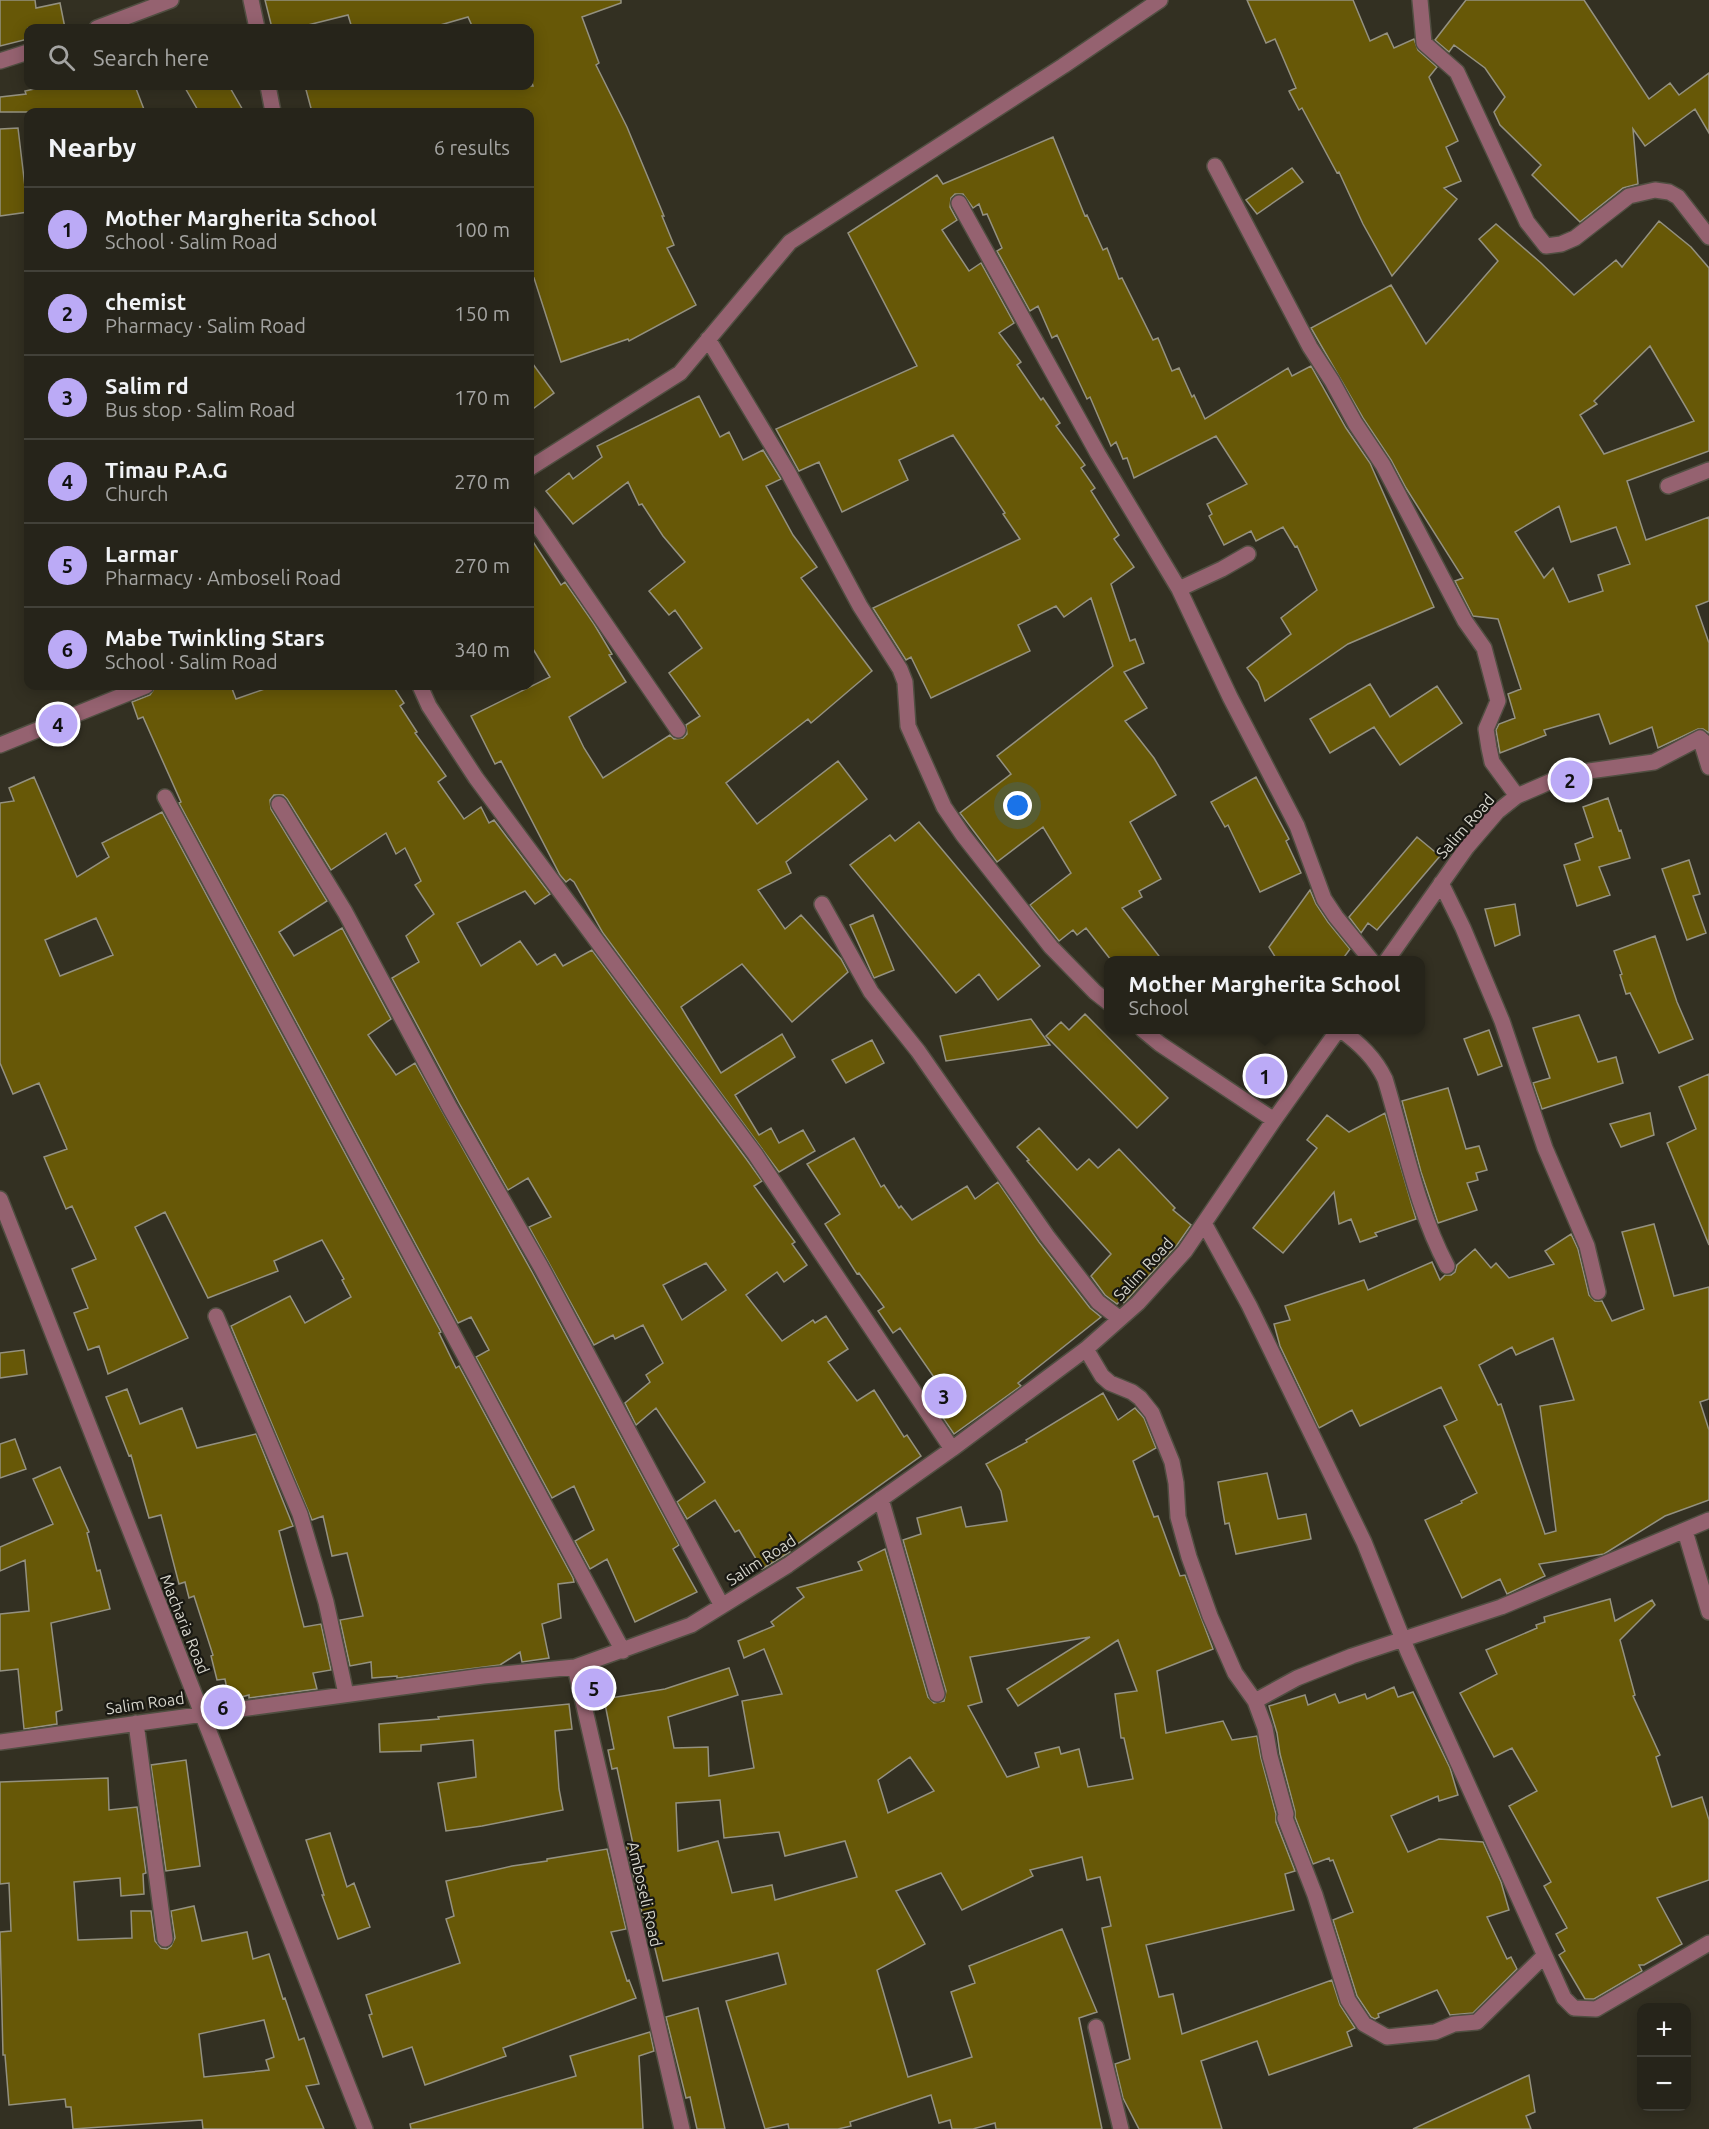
<!DOCTYPE html>
<meta charset="utf-8">
<style>
body{margin:0;font-family:Ubuntu,sans-serif;background:#2e2c23;color:#f1f3f6}
.controls{position:absolute;right:18px;bottom:18px;display:grid;overflow:hidden;border-radius:12px;box-shadow:0 3px 15px #0003}
.controls button{width:54px;height:54px;display:grid;place-items:center;padding:0;border:0;border-bottom:2px solid #424139;background:#26241a;color:#f1f3f6;font:30px sans-serif}
.you{position:absolute;left:1018px;top:806px;width:21px;height:21px;margin:-15px;border:4px solid #fff;border-radius:50%;background:#1a73e8;box-shadow:0 0 0 9px #1a73e833}
.badge{display:grid;place-items:center;width:39px;height:39px;border-radius:50%;background:#bbaaf6;color:#111;font-size:20px;font-weight:700}
.pin{position:absolute;translate:-50% -50%;border:3px solid #fff;box-shadow:0 2px 6px #0006}
.popup{position:absolute;left:1104px;top:956px;width:321px;height:78px;box-sizing:border-box;display:grid;place-content:center;border-radius:12px;background:#26241a;filter:drop-shadow(0 2px 4px #0005);font-size:20px;white-space:nowrap;color:#a4a4a2}
.popup b{font-size:22px;color:#f1f3f6}
.popup::after{content:'';position:absolute;left:50%;top:100%;margin-left:-12px;border:12px solid transparent;border-top-color:#26241a}
.list{margin:0;padding:0;list-style:none}
h2{display:flex;justify-content:space-between;align-items:center;height:78px;margin:0;padding:0 24px;font-size:26px}
h2 small{font-size:20px;font-weight:400;color:#a4a4a2}
.list li{display:grid;grid-template-columns:39px 1fr auto;gap:18px;align-items:center;box-sizing:border-box;height:84px;padding:0 24px;border-top:2px solid #424139}
.list b{display:block;font-size:22px;white-space:nowrap}
.list p{margin:0;font-size:20px;white-space:nowrap;color:#a4a4a2}
.list em{font-size:20px;font-style:normal;color:#a4a4a2}
.icon{flex:none;width:33px;height:33px;fill:none;stroke:currentColor;stroke-width:2;stroke-linecap:round;stroke-linejoin:round}
.map{position:relative;flex:none;width:1709px;height:2129px;overflow:hidden}
.search{position:absolute;background:#26241a;box-shadow:0 3px 15px #0003;left:24px;top:24px;width:510px;height:66px;display:flex;align-items:center;gap:15px;box-sizing:border-box;padding:0 21px;border-radius:12px;color:#a4a4a2;font-size:22px}
.panel{position:absolute;background:#26241a;box-shadow:0 3px 15px #0003;left:24px;top:108px;width:510px;height:582px;border-radius:12px}
.map>svg:first-child{display:block}
.building{fill:#675807;stroke:#949180;stroke-width:1.5;fill-rule:evenodd}
.lines{fill:none;stroke-linecap:round;stroke-linejoin:round}
.minor-casing{stroke:#504e41;stroke-width:18}
.minor{stroke:#956270;stroke-width:15}
.labels{text-anchor:middle;stroke-width:4.5;stroke-linejoin:round;paint-order:stroke}
.street-label{font-size:16px;fill:#d6d5cc;stroke:#191812}
</style>
<div class="map">
<svg width="1709" height="2129" viewBox="0 0 1709 2129">
<rect width="100%" height="100%" fill="#333022"/>
<path class="building" d="M0,0H35L36,8L60,3L65,28H28V39L0,46Z
M265,0H621V3L582,17L599,63L596,65L627,127L664,216H662L674,245L667,248L696,305L629,341L628,339L561,362L534,278L530,280V112H312L305,86H533L530,76V28H473L468,17L430,28H352L348,15L296,28H272Z
M1247,0H1353L1370,41L1387,33L1394,48L1414,39L1418,50L1437,67L1429,77L1458,141L1446,147L1461,181L1444,188L1457,199L1392,276L1363,224L1339,172L1337,173L1302,108L1299,110L1289,91L1296,88L1275,39L1266,43Z
M1466,0H1584L1649,99L1670,83L1679,95L1709,73V133L1695,109L1645,146L1633,129L1638,184L1623,188L1580,222L1532,175L1541,165L1500,125L1494,112L1505,97L1485,68L1454,45L1449,52L1435,40Z
M48,86H135L145,112H0V97L26,94L25,91Z
M184,86H229L244,112H199Z
M18,128L28,212L0,216V129Z
M1053,137L1085,216L1087,215L1103,250L1107,248L1119,279L1122,278L1153,340L1158,338L1172,371L1179,368L1192,397L1194,395L1205,419L1288,368L1292,376L1311,366L1346,428L1370,463L1434,607L1348,644L1265,701L1258,682L1247,668L1291,634L1281,618L1317,590L1297,546L1295,547L1283,527L1256,541L1251,531L1224,545L1209,516L1212,514L1207,504L1247,484L1216,436L1134,478L1127,458L1123,459L1116,442L1111,446L1090,397L1087,399L1057,335L1052,338L1038,306L1030,311L997,251L1002,248L987,214L983,215L979,204L973,208L963,194H955L951,198L950,207L957,220L942,230L969,271L981,263L1014,323L999,333L1021,362L1017,365L1041,400L1043,398L1060,423L1056,426L1085,465L1081,468L1095,488L1091,491L1119,535L1114,539L1134,567L1111,584L1130,641L1135,639L1144,663L1124,672L1147,708L1125,721L1154,758L1176,795L1130,822L1161,879L1139,891L1142,897L1122,908L1162,960H1111L1086,928L1077,935L1073,930L1059,941L1030,905L1071,873L1043,827L997,862L960,813L1011,774L997,756L1113,666L1091,598L1064,617L1056,606L1018,625L1030,651L931,698L911,657L906,660L873,608L1020,539L1003,514L1005,513L953,435L899,460L908,480L842,512L819,462L799,471L776,429L917,366L848,233L937,175L943,184Z
M1292,168L1303,182L1257,214L1246,200Z
M1659,221L1691,247L1709,268V451L1627,481L1646,540L1709,517V601L1696,606L1709,643V733L1703,729H1698L1658,748L1652,727L1610,744L1599,714L1544,730L1546,735L1500,753L1496,730L1499,724L1515,718L1508,694L1521,689L1498,619L1473,616L1455,581L1463,578L1406,488L1391,460L1363,418L1311,328L1391,285L1426,344L1498,261L1479,239L1496,224L1541,263L1574,295L1616,260L1622,267ZM1650,346L1694,421L1604,454L1580,415L1597,404L1594,401ZM1559,506L1571,542L1616,527L1630,564L1598,575L1603,591L1569,602L1553,568L1544,578L1515,532Z
M530,360L554,393L530,411Z
M699,396L720,437L729,432L743,460L763,450L781,479L766,486L793,535L817,567L801,578L872,671L811,723L808,719L726,783L757,824L838,761L867,799L786,862L791,873L758,890L785,929L801,915L841,959L848,972L792,1022L742,964L681,1007L721,1073L782,1034L795,1057L735,1095L759,1135L771,1128L779,1143L803,1130L815,1151L779,1172L603,933L574,882L570,879L566,882L560,875L501,761L495,764L471,716L550,677L530,644V537L561,585L565,582L594,624L612,654L609,655L626,682L569,717L584,748L603,778L670,735L674,739L683,738L687,734L686,725L700,716L669,673L702,648L675,610L669,615L649,591L685,562L663,536L642,504L639,505L628,482L573,524L546,491L569,473L573,479L602,457L597,446Z
M1370,684L1390,717L1437,686L1462,723L1400,765L1374,727L1330,753L1310,719Z
M156,686H231L236,699L273,686H393L404,703L400,706L417,732L415,733L446,776L438,782L464,819L481,807L489,823L494,820L550,894L535,904L525,891L457,923L481,966L520,941L537,965L555,954L563,966L592,950L747,1160L762,1181L754,1186L795,1242L792,1244L807,1265L784,1282L777,1272L746,1295L782,1341L813,1320L815,1323L826,1316L848,1349L828,1362L857,1401L874,1390L904,1437L907,1435L921,1456L789,1550L790,1552L762,1569L739,1530L735,1532L715,1500L687,1519L677,1502L705,1482L656,1408L636,1425L625,1403L650,1382L646,1375L663,1363L643,1325L615,1339L613,1335L594,1345L529,1227L551,1217L528,1178L508,1190L459,1103L392,978L419,962L406,936L434,914L415,885L421,881L405,848L396,854L386,833L331,870L287,799L283,795H274L270,800L271,809L327,901L279,932L294,956L342,928L391,1019L368,1035L396,1075L415,1063L532,1272L679,1545L673,1549L697,1592L635,1622L607,1559L590,1569L575,1541L594,1530L574,1486L552,1498L476,1357L489,1350L471,1317L458,1323L179,803L181,802L143,717L138,719L132,702L150,695ZM706,1263L726,1290L682,1320L663,1285Z
M34,777L77,877L109,857L102,843L162,812L441,1332L439,1333L456,1368L459,1366L573,1578L574,1582L558,1584L561,1618L542,1624L549,1658L522,1662L520,1652L500,1665L397,1678V1676L372,1678L371,1662L350,1666L340,1620L363,1616L347,1553L332,1556L323,1516L312,1520L231,1326L290,1296L305,1323L351,1297L342,1280L344,1279L322,1240L274,1261L278,1271L208,1298L165,1212L135,1227L188,1338L108,1374L99,1346L88,1350L74,1313L88,1308L72,1269L96,1259L72,1206L66,1209L44,1157L67,1149L39,1083L13,1094L0,1063V803L14,801L9,788ZM96,918L113,955L60,976L45,940Z
M1256,777L1289,839L1286,841L1301,873L1260,892L1228,825L1225,827L1211,802Z
M1608,798L1619,831L1621,830L1630,858L1599,867L1610,895L1577,906L1564,865L1580,860L1575,844L1593,837L1583,807Z
M919,822L1040,966L998,1000L979,974L956,993L850,865L890,835L895,841Z
M1417,837L1440,856L1377,930L1368,923L1361,933L1349,917Z
M1689,860L1700,894L1693,896L1706,933L1687,940L1662,869Z
M1310,890L1316,904L1328,922L1350,949L1342,960H1277L1269,947Z
M1515,904L1520,935L1495,946L1485,909Z
M873,915L894,970L874,978L850,925Z
M1655,936L1677,1002L1693,1039L1659,1053L1630,993L1626,994L1620,975L1622,974L1614,951Z
M1085,1014L1168,1098L1137,1128L1046,1036L1061,1022L1069,1030Z
M1579,1015L1598,1062L1616,1057L1623,1083L1542,1109L1533,1083L1550,1078L1533,1028Z
M1031,1019L1050,1045L946,1061L940,1036Z
M1489,1030L1502,1066L1478,1075L1464,1039Z
M872,1040L884,1063L846,1083L832,1060Z
M1709,1074V1245L1667,1143L1696,1129L1679,1087Z
M1448,1088L1466,1149L1479,1146L1487,1170L1476,1173L1478,1180L1467,1183L1477,1210L1438,1223L1421,1172L1402,1101Z
M1385,1113L1416,1219L1375,1233L1377,1236L1360,1242L1351,1219L1339,1224L1334,1192L1283,1253L1253,1228L1317,1148L1307,1140L1327,1115L1349,1132Z
M1650,1113L1654,1135L1621,1147L1610,1124Z
M1039,1128L1077,1170L1089,1159L1098,1168L1119,1149L1175,1208L1173,1210L1191,1225L1177,1245L1124,1303L1121,1300L1117,1304L1105,1295L1091,1276L1111,1254L1027,1161L1029,1160L1017,1147Z
M854,1138L881,1187L884,1185L899,1208L901,1206L912,1220L967,1186L975,1199L998,1182L1039,1242L1090,1308L1101,1317L1018,1383L1021,1386L954,1434L941,1415L954,1406L900,1328L893,1333L878,1311L884,1307L859,1273L857,1274L825,1224L840,1214L807,1164Z
M1654,1224L1674,1296L1709,1287V1399L1700,1402L1709,1430V1500L1665,1516L1604,1554L1539,1564L1545,1576L1507,1594L1500,1579L1462,1598L1425,1520L1462,1503L1461,1501L1477,1493L1444,1426L1457,1420L1441,1387L1360,1426L1352,1410L1319,1428L1280,1346L1274,1324L1290,1320L1285,1306L1364,1280L1368,1290L1432,1262L1440,1280L1445,1275H1451L1455,1272L1457,1265L1475,1249L1491,1268L1496,1263L1509,1278L1554,1264L1545,1251L1571,1234L1578,1249L1589,1295L1595,1301H1602L1612,1321L1644,1309L1622,1232ZM1553,1338L1574,1400L1540,1406L1556,1531L1545,1534L1501,1404L1498,1405L1479,1365L1512,1347L1516,1355Z
M24,1350L27,1374L0,1378V1353Z
M127,1389L140,1424L182,1408L197,1448L256,1434L293,1526L279,1531L304,1627L321,1624L331,1670L313,1673L317,1689L249,1698V1695L229,1700L225,1679L217,1680L211,1656L213,1655L194,1596L189,1598L185,1582L179,1584L161,1515L149,1518L131,1455L129,1456L106,1397Z
M1103,1393L1118,1420L1135,1408L1144,1418L1156,1448L1133,1461L1154,1517L1158,1516L1180,1576L1185,1575L1213,1649L1157,1671L1166,1733L1223,1721L1232,1740L1257,1736L1261,1758L1276,1814V1822L1295,1871L1285,1874L1294,1910L1146,1945L1159,1997L1173,1994L1182,2034L1332,1980L1340,2005L1355,2028L1347,2032L1352,2046L1269,2075L1257,2041L1201,2061L1222,2129H1139L1123,2098L1115,2064L1130,2059L1102,1928L1111,1926L1100,1877L1087,1880L1082,1857L1030,1870L1033,1876L962,1910L941,1873L896,1891L925,1944L877,1970L908,2077L972,2057L951,1992L975,1983L969,1966L1062,1929L1097,2012L1079,2018L1102,2129H996L995,2123L973,2129H952L950,2120L939,2123L931,2095L850,2122L851,2126L838,2129H789L788,2124L765,2129L726,2001L786,1984L778,1953L663,1981L649,1924L645,1925L626,1845L633,1844L617,1768L612,1769L608,1750L614,1749L604,1699L665,1689L729,1668L738,1695L668,1717L674,1748L708,1747L709,1776L754,1768L742,1701L782,1694L764,1649L744,1658L738,1641L774,1626L771,1622L804,1597L797,1588L862,1570L858,1562L885,1549L928,1697L934,1703L944,1701L946,1691L903,1540L921,1534L917,1518L961,1507L966,1527L1007,1521L1001,1491L986,1464L1027,1442L1026,1440ZM1090,1637L1007,1689L1018,1706L1118,1640L1137,1691L1115,1694L1121,1738H1124L1133,1779L1088,1787L1079,1749L1061,1754L1059,1747L1035,1753L1039,1767L1007,1777L968,1706L982,1702L970,1657ZM910,1757L934,1791L888,1813L878,1780ZM720,1800L724,1838L779,1832L785,1856L845,1841L857,1877L775,1900L772,1885L732,1893L718,1841L678,1851L676,1803Z
M15,1439L26,1469L0,1478V1444Z
M60,1467L89,1532L87,1533L97,1571L100,1570L110,1609L51,1623L62,1710L56,1712L57,1724L24,1729L18,1669L0,1671V1614L29,1611L25,1560L0,1571V1547L53,1524L33,1479Z
M1267,1473L1278,1519L1306,1514L1311,1539L1236,1554L1229,1523L1225,1524L1218,1482Z
M1610,1599L1615,1621L1652,1600L1655,1605L1620,1640L1635,1695L1633,1696L1660,1755L1656,1757L1672,1807L1702,1797L1709,1820V1880L1657,1898L1682,1944L1644,1965H1639L1642,1971L1594,1999H1585L1559,1955L1565,1951L1556,1934L1567,1928L1544,1886L1551,1882L1509,1806L1537,1791L1512,1748L1494,1757L1460,1693L1497,1674L1486,1650L1537,1628L1536,1625L1545,1622L1544,1617Z
M1394,1687L1398,1697L1413,1692L1450,1768L1458,1795L1439,1801L1438,1796L1391,1816L1408,1852L1439,1839L1483,1842L1501,1882L1509,1910L1487,1917L1507,1959L1511,1957L1517,1969L1473,2013L1450,2015L1437,1990L1378,2014L1379,2017L1375,2019L1371,2017L1357,1996L1333,1920L1353,1912L1333,1860L1330,1861L1329,1858L1313,1864L1295,1817V1811L1280,1754L1277,1733L1269,1706L1305,1695L1308,1705L1335,1694L1339,1703L1365,1694L1367,1699Z
M569,1704L572,1729L555,1731L559,1789L563,1810L482,1826L446,1831L438,1783L476,1777L473,1740L421,1745V1751L380,1752L379,1724L439,1719L438,1717Z
M186,1760L200,1866L166,1871L151,1765Z
M108,1778L109,1810L137,1807L146,1873L143,1874L144,1894L121,1896L120,1878L74,1882L78,1940L132,1938L131,1911H151L155,1941L161,1948L167,1949L171,1946L175,1938L171,1911L194,1906L202,1941L247,1932L253,1959L269,1954L283,1999L285,1998L299,2040L304,2038L319,2084L306,2086L324,2129H203L202,2120L73,2129L71,2107H66L65,2099L9,2105L5,2055H3L0,1932L11,1931L9,1883L0,1884V1782ZM264,2020L274,2057L266,2060L269,2070L204,2077L199,2034Z
M330,1833L347,1887L354,1883L370,1927L338,1939L322,1895H324L306,1840Z
M607,1849L626,1929L611,1932L627,1981L629,1980L636,1998L503,2048L506,2056L425,2085L412,2047L383,2057L369,2015L372,2014L366,1995L460,1963L446,1919L454,1916L446,1881L512,1866L547,1861V1859Z
M698,2008L725,2129H697L690,2097L686,2098L666,2017Z
M650,2032L654,2051L639,2056L643,2129H411L410,2124L576,2076L570,2056Z
M1529,2075L1535,2112L1526,2116L1531,2129H1413Z"/>
<g class="lines">
<g class="minor-casing">
<path id="minor" d="M251,0L257,28
M1420,0L1424,43L1457,72L1527,222L1546,246L1561,244L1575,238L1629,196L1655,190L1669,192L1678,197L1709,237
M97,28L171,0
M0,61L28,52
M268,86L273,112
M1215,166L1310,347L1332,381L1355,423L1383,465L1465,621L1484,648L1498,701L1486,729L1489,748L1492,762L1517,796
M959,203L1098,454L1179,589L1230,697L1297,826L1324,899L1336,917L1371,960
M708,339L788,472L860,606L900,669L905,682L908,726L944,807L963,835L1051,947L1095,992L1109,1003
M530,468L680,373L790,242L1063,66L1160,0
M1668,486L1709,470
M530,514L678,730
M1179,589L1222,569L1248,554
M420,686L429,706L476,778L755,1154L952,1449
M1700,738L1709,767
M0,745L146,686
M165,797L623,1651
M279,804L345,912L450,1108L541,1267L722,1606
M1441,883L1463,928L1502,1021L1545,1148L1587,1246L1598,1292
M822,904L871,992L918,1051L1047,1236L1098,1302L1120,1319
M1387,960L1467,847L1497,812L1517,796L1561,777L1589,771L1654,762L1700,738L1709,746
M1143,1030L1160,1044L1274,1120
M1341,1030C1360,1044 1375,1058 1385,1079C1404,1141 1417,1210 1447,1266
M0,1199L365,2129
M1204,1223L1249,1305L1364,1542L1408,1652L1564,1998L1574,2008L1596,2009L1709,1943
M216,1316L300,1514L326,1602L346,1694
M1086,1349L1102,1376L1110,1383L1132,1392L1140,1398L1152,1413L1163,1440L1172,1462L1176,1483L1178,1517L1189,1557L1210,1616L1235,1673L1255,1701L1265,1728L1270,1756L1286,1814L1285,1818L1315,1895L1348,2000L1364,2024L1387,2037L1435,2032L1454,2024L1477,2022L1544,1956
M881,1499L937,1694
M1685,1531L1709,1612
M575,1667L682,2129
M1255,1701L1297,1678L1352,1656L1501,1607L1709,1520
M136,1723L165,1939
M0,1742L483,1676L575,1667L691,1625L788,1565L952,1449L1086,1349L1138,1303L1185,1251L1274,1120L1338,1030
M1096,2027L1121,2129"/>
</g>
<use href="#minor" class="minor"/>
</g>
<g class="labels">
<g class="street-label">
<text transform="translate(1465 826) rotate(-49)" y="6">Salim Road</text>
<text transform="translate(1143 1269) rotate(-47)" y="6">Salim Road</text>
<text transform="translate(761 1560) rotate(-33)" y="6">Salim Road</text>
<text transform="translate(185 1624) rotate(68)" y="6">Macharia Road</text>
<text transform="translate(145 1703) rotate(-8)" y="6">Salim Road</text>
<text transform="translate(645 1894) rotate(77)" y="6">Amboseli Road</text>
</g>
</g>
</svg>
<div class="controls">
<button>+</button>
<button>−</button>
</div>
<div class="you"></div>
<div class="pin badge" style="left:1265px;top:1076px">1</div>
<div class="popup"><b>Mother Margherita School</b>School</div>
<div class="pin badge" style="left:1570px;top:780px">2</div>
<div class="pin badge" style="left:944px;top:1396px">3</div>
<div class="pin badge" style="left:58px;top:724px">4</div>
<div class="pin badge" style="left:594px;top:1688px">5</div>
<div class="pin badge" style="left:223px;top:1707px">6</div>
<div class="search"><svg class="icon" aria-label="search" viewBox="0 0 24 24"><circle cx="10" cy="10" r="6"/><path d="M15 15l6 6"/></svg>Search here</div>
<section class="panel">
<h2>Nearby<small>6 results</small></h2>
<ul class="list">
<li><span class="badge">1</span><div><b>Mother Margherita School</b><p>School · Salim Road</p></div><em>100 m</em></li>
<li><span class="badge">2</span><div><b>chemist</b><p>Pharmacy · Salim Road</p></div><em>150 m</em></li>
<li><span class="badge">3</span><div><b>Salim rd</b><p>Bus stop · Salim Road</p></div><em>170 m</em></li>
<li><span class="badge">4</span><div><b>Timau P.A.G</b><p>Church</p></div><em>270 m</em></li>
<li><span class="badge">5</span><div><b>Larmar</b><p>Pharmacy · Amboseli Road</p></div><em>270 m</em></li>
<li><span class="badge">6</span><div><b>Mabe Twinkling Stars</b><p>School · Salim Road</p></div><em>340 m</em></li>
</ul>
</section>
</div>
